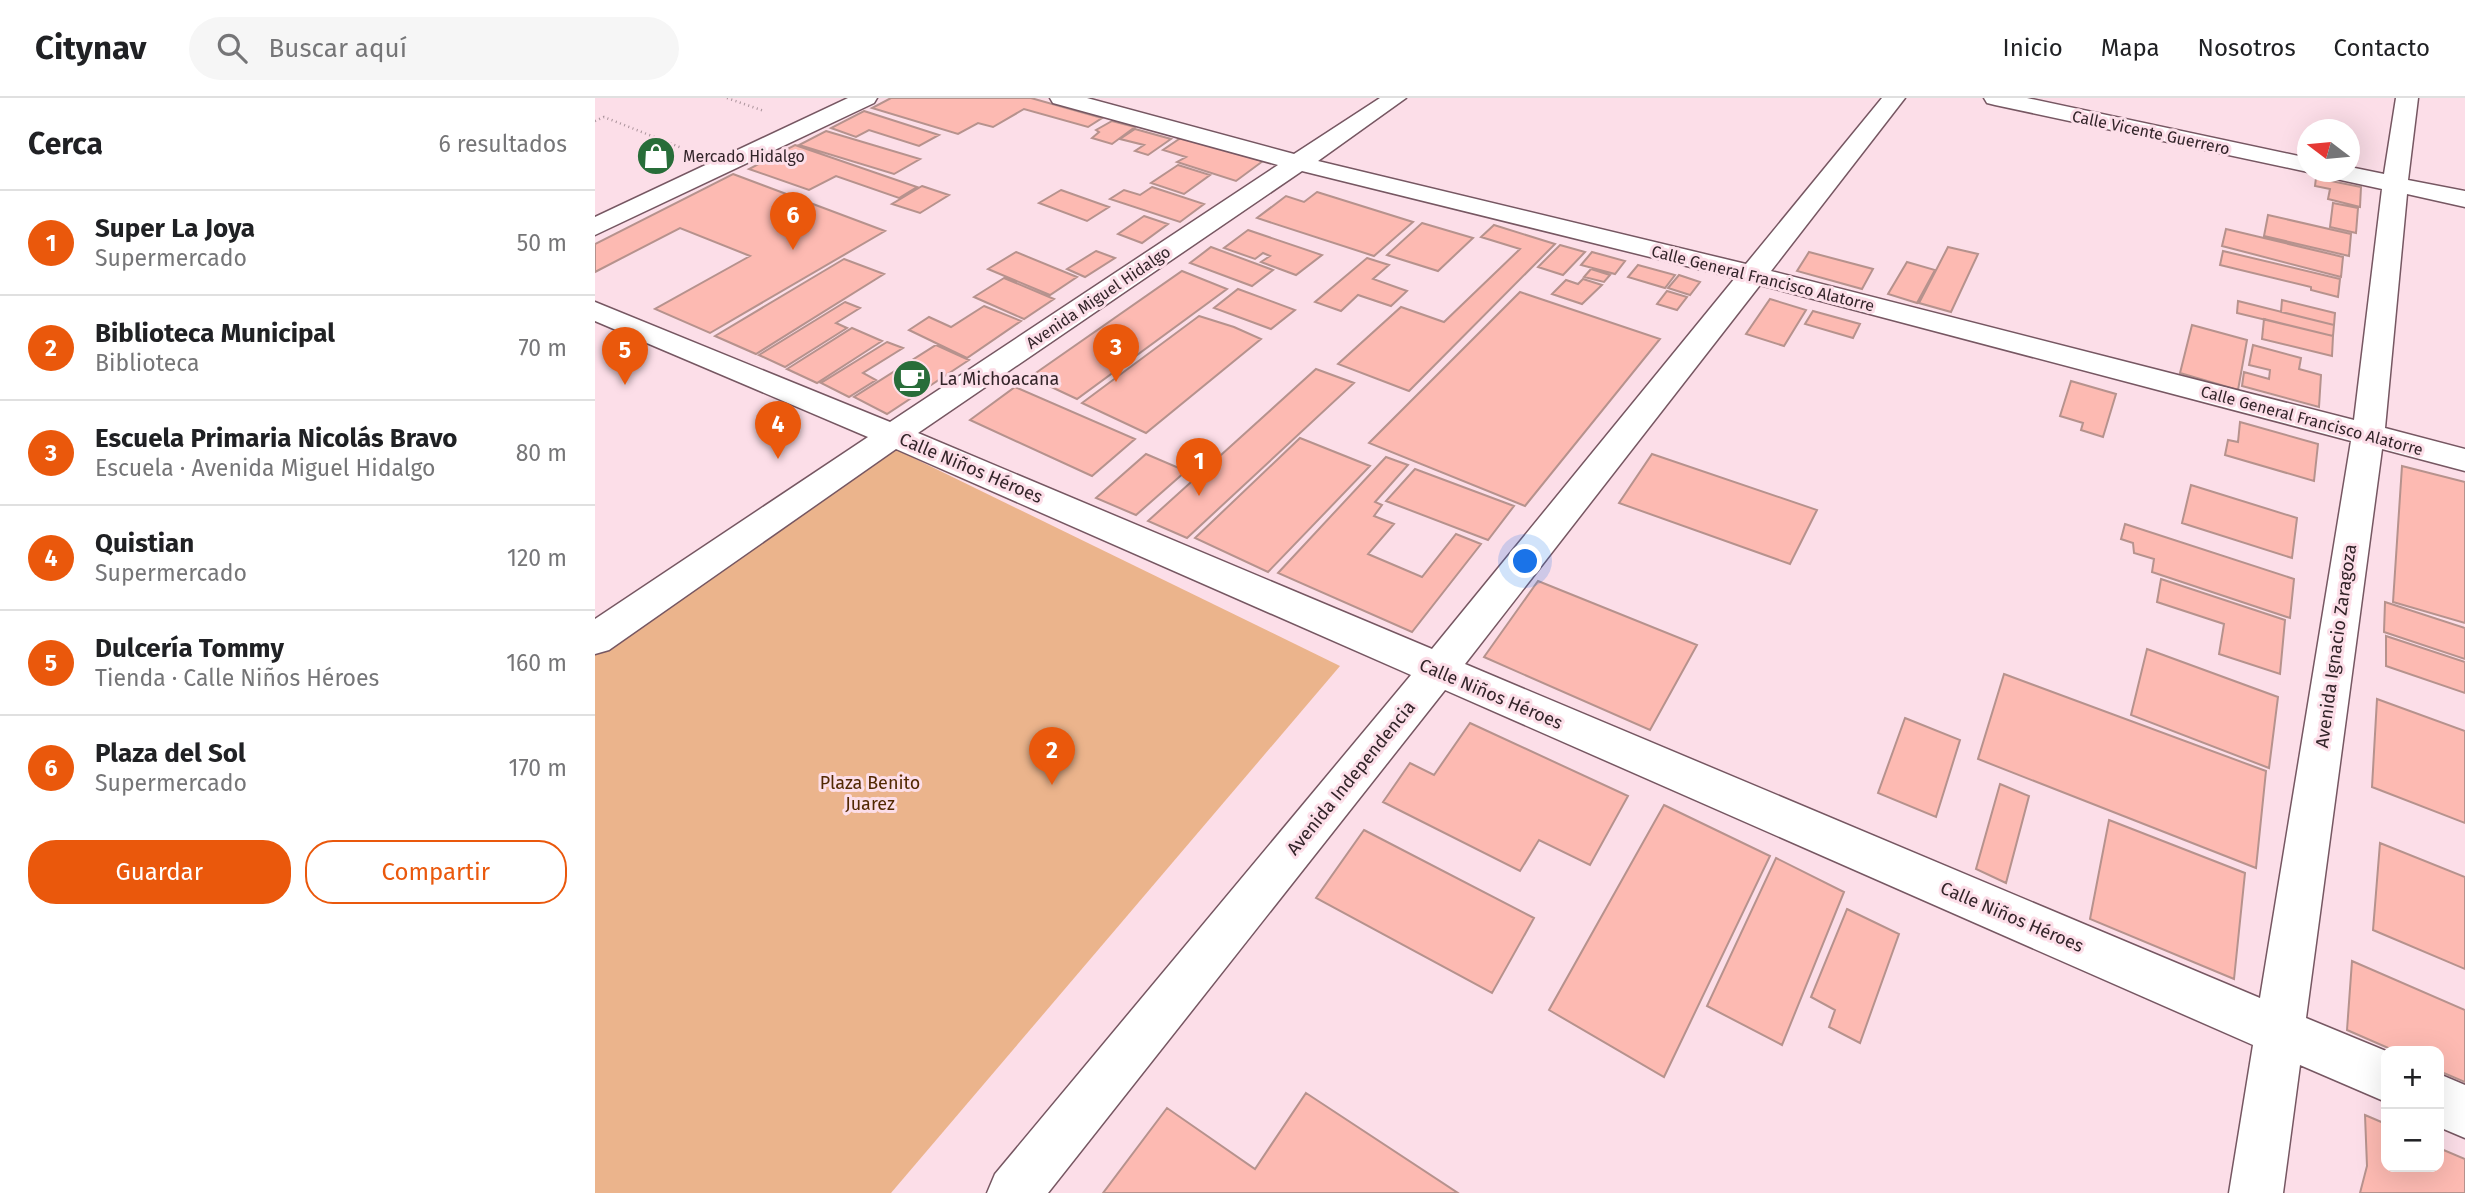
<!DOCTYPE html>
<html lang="es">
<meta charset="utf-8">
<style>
body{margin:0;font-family:"Fira Sans",sans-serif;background:#f6f6f6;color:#202124}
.controls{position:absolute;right:21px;bottom:21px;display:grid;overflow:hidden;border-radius:14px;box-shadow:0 7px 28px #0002}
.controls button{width:63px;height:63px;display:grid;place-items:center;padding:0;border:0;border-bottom:2px solid #e0e0e0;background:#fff;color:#202124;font:35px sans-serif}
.compass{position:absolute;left:1702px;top:21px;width:63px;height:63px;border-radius:50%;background:#fff;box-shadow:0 7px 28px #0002;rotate:286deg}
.you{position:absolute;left:931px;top:464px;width:24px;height:24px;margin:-18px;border:5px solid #fff;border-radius:50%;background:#1a73e8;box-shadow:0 0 0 10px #1a73e833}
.badge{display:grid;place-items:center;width:46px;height:46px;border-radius:50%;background:#ea580c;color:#fff;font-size:23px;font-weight:700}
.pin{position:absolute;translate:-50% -58px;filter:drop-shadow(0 2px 4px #0008)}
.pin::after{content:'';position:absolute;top:37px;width:24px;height:21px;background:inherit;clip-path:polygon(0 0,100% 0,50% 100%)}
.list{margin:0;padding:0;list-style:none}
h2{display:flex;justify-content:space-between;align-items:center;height:91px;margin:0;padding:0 28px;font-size:30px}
h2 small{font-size:23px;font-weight:400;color:#757577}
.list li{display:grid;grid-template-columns:46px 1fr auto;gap:21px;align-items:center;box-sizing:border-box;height:105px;padding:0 28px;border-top:2px solid #e0e0e0}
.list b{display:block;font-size:26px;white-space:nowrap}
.list p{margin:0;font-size:23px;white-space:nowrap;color:#757577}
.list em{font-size:23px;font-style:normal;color:#757577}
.actions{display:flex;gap:14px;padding:21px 28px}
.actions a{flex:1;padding:16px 0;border:2px solid #ea580c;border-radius:28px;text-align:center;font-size:24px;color:#ea580c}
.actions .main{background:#ea580c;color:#fff}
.icon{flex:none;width:38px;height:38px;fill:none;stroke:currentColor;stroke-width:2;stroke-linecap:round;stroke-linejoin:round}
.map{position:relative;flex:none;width:1870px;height:1095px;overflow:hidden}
header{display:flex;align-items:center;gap:42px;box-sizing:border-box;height:98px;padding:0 35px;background:#fff;border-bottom:2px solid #e0e0e0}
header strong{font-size:33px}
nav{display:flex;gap:38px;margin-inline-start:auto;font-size:24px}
.search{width:490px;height:63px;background:#f6f6f6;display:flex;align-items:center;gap:18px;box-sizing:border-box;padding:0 24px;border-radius:38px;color:#757577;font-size:26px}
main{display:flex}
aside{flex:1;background:#fff}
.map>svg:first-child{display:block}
.green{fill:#ebb48c}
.building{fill:#fdbab2;stroke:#b6928d;stroke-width:2}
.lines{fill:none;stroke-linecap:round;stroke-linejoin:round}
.minor-casing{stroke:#765762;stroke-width:3}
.path{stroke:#a9929a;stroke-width:2.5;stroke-dasharray:1 3.5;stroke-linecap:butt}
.minor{fill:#fff;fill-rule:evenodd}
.labels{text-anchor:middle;stroke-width:6;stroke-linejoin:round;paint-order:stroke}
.far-street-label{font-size:16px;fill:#322429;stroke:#fcdee8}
.far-poi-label{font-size:16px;fill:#322429;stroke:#fcdee8;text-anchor:start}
.poi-label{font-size:18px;fill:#322429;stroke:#fcdee8;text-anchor:start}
.street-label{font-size:18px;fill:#322429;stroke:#fcdee8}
.park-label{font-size:18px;fill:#512802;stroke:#fcdee8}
</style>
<header>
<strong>Citynav</strong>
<div class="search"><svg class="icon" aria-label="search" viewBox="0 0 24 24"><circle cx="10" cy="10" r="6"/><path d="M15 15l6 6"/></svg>Buscar aquí</div>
<nav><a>Inicio</a><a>Mapa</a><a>Nosotros</a><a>Contacto</a></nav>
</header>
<main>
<aside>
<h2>Cerca<small>6 resultados</small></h2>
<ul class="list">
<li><span class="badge">1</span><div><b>Super La Joya</b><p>Supermercado</p></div><em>50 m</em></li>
<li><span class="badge">2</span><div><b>Biblioteca Municipal</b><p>Biblioteca</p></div><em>70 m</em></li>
<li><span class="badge">3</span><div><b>Escuela Primaria Nicolás Bravo</b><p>Escuela · Avenida Miguel Hidalgo</p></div><em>80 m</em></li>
<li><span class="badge">4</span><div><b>Quistian</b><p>Supermercado</p></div><em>120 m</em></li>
<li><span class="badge">5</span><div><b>Dulcería Tommy</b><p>Tienda · Calle Niños Héroes</p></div><em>160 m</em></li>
<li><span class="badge">6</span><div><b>Plaza del Sol</b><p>Supermercado</p></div><em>170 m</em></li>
</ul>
<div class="actions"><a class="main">Guardar</a><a>Compartir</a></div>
</aside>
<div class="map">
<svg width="1870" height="1095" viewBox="0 0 1870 1095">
<rect width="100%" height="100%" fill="#fcdee8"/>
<path class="green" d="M292,347L745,568L296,1095H0V554Z"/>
<path class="building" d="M296,0H436L507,20L493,29L429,11L398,29L383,25L363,36L277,10Z
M269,13L344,37L324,48L274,32L261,39L236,30Z
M517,23L540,29L517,46L497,40L504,34L501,32Z
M540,31L576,41L553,57L540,53L549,47L525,41Z
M231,33L325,61L299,76L204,47Z
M587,39L668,63L641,83L582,64L591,59L568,52Z
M200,47L322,89L304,100L241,78L214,92L154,71Z
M583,67L615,77L589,96L556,85Z
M138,76L290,133L115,235L60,211L155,158L85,130L0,174V146Z
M1721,80L1766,89L1765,109L1733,101L1735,91L1720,88Z
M327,88L354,97L325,115L297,106Z
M557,89L609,106L585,124L515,101L529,92L545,97Z
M466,92L514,109L492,123L444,105Z
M722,94L818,124L779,158L662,120L691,98L709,104Z
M1738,105L1763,110L1761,135L1735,129Z
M1673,117L1756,136L1754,158L1669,138Z
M549,118L573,126L547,145L523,136Z
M827,125L878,140L843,173L792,157Z
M899,127L960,146L814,293L743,266L806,209L849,224L925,151L886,139Z
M1631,131L1748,159L1746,179L1627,148Z
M653,132L727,157L701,177L666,164L675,158L668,155L660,161L629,150Z
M965,147L990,154L968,177L943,169Z
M616,149L678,172L657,188L595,165Z
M1353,149L1383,156L1356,214L1324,205Z
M501,153L520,160L490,179L472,171Z
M1628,153L1745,181L1743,199L1716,192V189L1625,167Z
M421,154L482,179L455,197L393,171Z
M997,154L1030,163L1020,176L986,167Z
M1214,154L1278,171L1267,191L1202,173Z
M772,160L794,167L778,181L812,193L796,208L763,197L746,213L720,204Z
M249,161L289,176L161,256L120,238Z
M1312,164L1340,172L1322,205L1293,196Z
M1043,167L1080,177L1070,190L1033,179Z
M996,171L1015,177L1009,184L989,179Z
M587,173L632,191L482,301L435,279Z
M1084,177L1105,184L1095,197L1073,190Z
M409,180L459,201L429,221L379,199Z
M988,181L1007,187L987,206L957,196L971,182L983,186Z
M643,191L700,212L676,231L619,210Z
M1072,193L1092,199L1082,212L1062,206Z
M925,194L1065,241L930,408L774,345Z
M1175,201L1211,212L1189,248L1151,236Z
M1687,202L1740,215L1739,227L1686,214Z
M1643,203L1739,227L1738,238L1642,215Z
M250,204L265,210L241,225L252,230L190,269L164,257Z
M389,208L426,223L372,260L314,232L334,219L356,229Z
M1218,213L1265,226L1258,240L1210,226Z
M604,218L639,229L666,241L551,335L487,305Z
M1669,221L1738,238L1737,258L1667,241Z
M1597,227L1652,242L1643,292L1585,275Z
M257,230L287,243L222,285L192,271Z
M292,244L308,250L268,275L281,282L254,299L226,285Z
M341,247L374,262L292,316L259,299Z
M1658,247L1706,260L1704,271L1726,277L1724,309L1647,288L1649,274L1674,281L1675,272L1654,267Z
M721,271L759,285L592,440L553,423Z
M1476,283L1521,296L1508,339L1486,332L1488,325L1465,318Z
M420,289L540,341L497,378L375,322Z
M1645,324L1723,346L1719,383L1630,357L1633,342L1643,344Z
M705,340L775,368L673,474L600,440Z
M551,356L591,373L541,417L501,400Z
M1057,356L1222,412L1195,466L1024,405Z
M791,359L813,367L780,404L787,407L779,418L799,426L773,456L827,479L861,436L886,446L817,534L683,475Z
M1807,368L1870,384V525L1798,504Z
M820,371L919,408L893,442L791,403Z
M1596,387L1702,420L1697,460L1587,425Z
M1530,426L1699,481L1695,520L1557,474L1559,461L1539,455L1538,445L1526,441Z
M1566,481L1690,522L1685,576L1624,556L1629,526L1562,504Z
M943,483L1102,547L1055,632L889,559Z
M1790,504L1870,530V561L1789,534Z
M1791,538L1870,564V595L1791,568Z
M1552,551L1683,599L1674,670L1536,617Z
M1409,576L1671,673L1661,770L1383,661Z
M1782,601L1870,633V725L1777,689Z
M1310,620L1365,642L1341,719L1283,695Z
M875,625L1033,698L995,767L944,742L925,773L788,704L815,665L839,677Z
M1405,686L1434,698L1411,785L1381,771Z
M1069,707L1175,758L1069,979L954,912Z
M1514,722L1650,775L1639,881L1495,821Z
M769,732L939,820L897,895L721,800Z
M1785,745L1870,779V871L1778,832Z
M1181,760L1249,794L1187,947L1112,908Z
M1252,811L1304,836L1265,945L1234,929L1240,912L1216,899Z
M1757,863L1870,912V984L1844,973V953H1800L1752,932Z
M711,995L863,1095H508L572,1010L660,1071Z
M1770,1017L1791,1026V1069H1844V1050L1870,1061V1095H1765L1772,1068Z"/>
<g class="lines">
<g class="minor-casing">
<path id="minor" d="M253,0H282L279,5L0,137V119Z
M455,0H492L699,56L785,0H811L723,63L1151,166L1287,0H1310L1176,173L1759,322L1787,91L1732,79L1729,74H1755V69L1789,76L1801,0H1823L1813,82L1870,93V109L1812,96L1790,330L1870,351V373L1787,351L1711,920L1791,953V1004L1705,967L1688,1095H1634L1658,947L850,592L453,1095H392L400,1076L816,577L301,351L14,552L0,556V521L273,339L0,223V204L295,324L683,67L458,5ZM707,73L1140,180L837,551L323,335ZM1165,187L1756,343L1665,900L870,566Z
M1389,0H1432L1713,60V74H1717H1713L1400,7L1392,5Z
M1844,976L1870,987V1040L1844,1029Z"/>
</g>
<path class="path" d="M132,0L169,13
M0,23L9,19L87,50"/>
<use href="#minor" class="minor"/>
</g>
<defs>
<g id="shop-disc" transform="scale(2.0125)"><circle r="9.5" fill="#286d39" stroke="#fcdee8"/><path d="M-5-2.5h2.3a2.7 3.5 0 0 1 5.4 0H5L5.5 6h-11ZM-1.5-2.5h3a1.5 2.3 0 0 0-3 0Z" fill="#fff"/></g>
<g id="cafe-disc" transform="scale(2.0125)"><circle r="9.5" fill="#286d39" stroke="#fcdee8"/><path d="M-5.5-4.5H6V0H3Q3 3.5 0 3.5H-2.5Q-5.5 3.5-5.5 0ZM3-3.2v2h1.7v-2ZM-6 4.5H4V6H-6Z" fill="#fff"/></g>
</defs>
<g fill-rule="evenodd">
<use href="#shop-disc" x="61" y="58"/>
<use href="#cafe-disc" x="317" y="281"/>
</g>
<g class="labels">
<g class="far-street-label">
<text transform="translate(1556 34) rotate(12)" y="6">Calle Vicente Guerrero</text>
<text transform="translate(1168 180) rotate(14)" y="6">Calle General Francisco Alatorre</text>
<text transform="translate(503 199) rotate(-34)" y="6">Avenida Miguel Hidalgo</text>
<text transform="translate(1717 322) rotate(15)" y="6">Calle General Francisco Alatorre</text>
</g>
<g class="far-poi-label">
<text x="88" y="64">Mercado Hidalgo</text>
</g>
<g class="poi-label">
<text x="344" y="287">La Michoacana</text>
</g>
<g class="street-label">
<text transform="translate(376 370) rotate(23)" y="6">Calle Niños Héroes</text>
<text transform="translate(1741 548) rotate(-82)" y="6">Avenida Ignacio Zaragoza</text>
<text transform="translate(896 596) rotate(23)" y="6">Calle Niños Héroes</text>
<text transform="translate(756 680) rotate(-51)" y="6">Avenida Independencia</text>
<text transform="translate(1417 819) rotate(23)" y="6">Calle Niños Héroes</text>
</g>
<g class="park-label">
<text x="275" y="691">Plaza Benito<tspan x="275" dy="21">Juarez</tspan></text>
</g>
</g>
</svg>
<div class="controls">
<button>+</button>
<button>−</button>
</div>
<svg class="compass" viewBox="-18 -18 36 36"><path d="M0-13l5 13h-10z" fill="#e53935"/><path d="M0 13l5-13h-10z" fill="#757577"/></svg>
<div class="you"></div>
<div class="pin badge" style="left:604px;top:398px">1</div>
<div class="pin badge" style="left:457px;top:687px">2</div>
<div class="pin badge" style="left:521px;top:284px">3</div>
<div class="pin badge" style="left:183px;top:361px">4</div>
<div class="pin badge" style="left:30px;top:287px">5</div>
<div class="pin badge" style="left:198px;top:152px">6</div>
</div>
</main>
